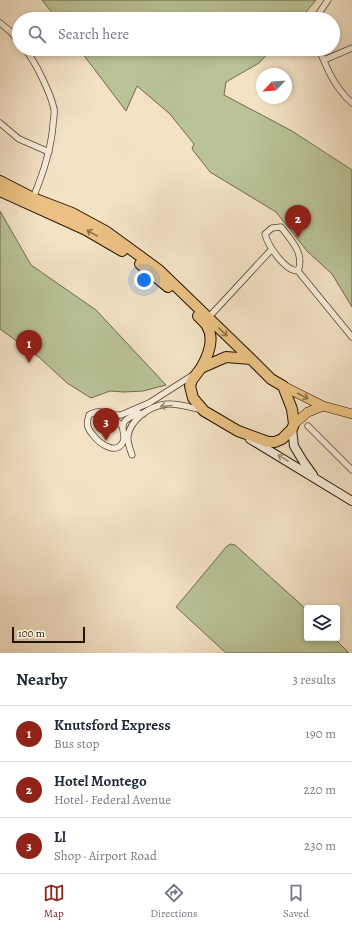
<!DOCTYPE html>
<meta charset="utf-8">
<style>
body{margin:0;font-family:Alegreya,serif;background:#f6f6f7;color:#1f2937}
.controls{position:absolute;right:12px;bottom:12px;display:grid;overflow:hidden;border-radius:4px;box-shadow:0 2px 6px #0003}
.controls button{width:36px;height:36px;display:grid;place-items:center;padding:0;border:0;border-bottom:1px solid #e0e1e3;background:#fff;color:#1f2937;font:20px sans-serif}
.compass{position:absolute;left:256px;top:68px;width:36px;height:36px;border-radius:50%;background:#fff;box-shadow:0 2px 6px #0003;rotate:245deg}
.scale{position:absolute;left:12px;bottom:10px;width:73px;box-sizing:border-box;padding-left:4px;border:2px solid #251100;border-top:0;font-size:11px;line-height:14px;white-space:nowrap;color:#251100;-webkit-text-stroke:3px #f7ecd9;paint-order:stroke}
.you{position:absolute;left:144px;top:280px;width:14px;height:14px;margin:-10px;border:3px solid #fff;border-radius:50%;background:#1a73e8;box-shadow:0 0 0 6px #1a73e833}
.badge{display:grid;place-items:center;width:26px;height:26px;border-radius:50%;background:#8f2418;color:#fff;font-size:13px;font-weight:700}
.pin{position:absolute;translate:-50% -33px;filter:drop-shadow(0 1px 2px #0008)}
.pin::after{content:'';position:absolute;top:21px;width:14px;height:12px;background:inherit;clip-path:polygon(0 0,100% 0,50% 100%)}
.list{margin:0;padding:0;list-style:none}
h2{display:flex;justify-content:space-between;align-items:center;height:52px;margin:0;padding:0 16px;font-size:17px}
h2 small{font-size:13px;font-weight:400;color:#747a83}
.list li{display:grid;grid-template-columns:26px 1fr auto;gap:12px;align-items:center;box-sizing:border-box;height:56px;padding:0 16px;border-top:1px solid #e0e1e3}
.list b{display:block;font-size:15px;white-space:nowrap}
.list p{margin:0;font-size:13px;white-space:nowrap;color:#747a83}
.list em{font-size:13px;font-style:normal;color:#747a83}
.icon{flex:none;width:22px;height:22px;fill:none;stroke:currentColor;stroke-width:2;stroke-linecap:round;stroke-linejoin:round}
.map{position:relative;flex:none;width:352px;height:653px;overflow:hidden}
.search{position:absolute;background:#fff;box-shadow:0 2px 6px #0003;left:12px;right:12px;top:12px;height:44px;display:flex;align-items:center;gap:10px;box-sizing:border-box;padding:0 14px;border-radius:22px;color:#747a83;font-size:15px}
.sheet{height:220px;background:#fff}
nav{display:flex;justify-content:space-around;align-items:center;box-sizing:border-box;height:56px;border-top:1px solid #e0e1e3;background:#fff;font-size:11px;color:#747a83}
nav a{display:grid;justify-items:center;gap:2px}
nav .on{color:#8f2418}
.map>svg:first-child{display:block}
.green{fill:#b9c396;stroke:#6f6a4b}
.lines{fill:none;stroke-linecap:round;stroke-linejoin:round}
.minor-casing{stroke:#584531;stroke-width:7}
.secondary-casing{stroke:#251100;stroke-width:10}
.primary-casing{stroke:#251100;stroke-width:10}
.trunk-casing{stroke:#251100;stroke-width:12}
.minor{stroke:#f7ecd9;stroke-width:5.5}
.secondary{stroke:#f7ecd9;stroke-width:8}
.primary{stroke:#eac182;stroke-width:9}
.trunk{stroke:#eac182;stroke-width:10}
.oneway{stroke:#917248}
.oneway2{stroke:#988977}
</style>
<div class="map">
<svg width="352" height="653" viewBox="0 0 352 653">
<rect width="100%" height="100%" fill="#f3e2c5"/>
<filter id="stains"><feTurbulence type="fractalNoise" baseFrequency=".005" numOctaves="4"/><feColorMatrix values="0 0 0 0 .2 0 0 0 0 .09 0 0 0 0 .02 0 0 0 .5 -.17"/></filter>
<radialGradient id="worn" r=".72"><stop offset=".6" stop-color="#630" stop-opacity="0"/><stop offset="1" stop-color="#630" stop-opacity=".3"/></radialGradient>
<path class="green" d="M42,0H316L300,19H57Z
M79,49H272L259,63L226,82L224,95L292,131L352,170V307L332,274L307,251L276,212L210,172L192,149L194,144L170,114L137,86L126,111Z
M0,211L31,265L96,310L166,385L143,391L124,392L110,391L91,398L67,383L40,358L0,329Z
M231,544L235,545L307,610V638H334L349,653H226L176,607L227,546Z"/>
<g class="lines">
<g class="minor-casing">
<path id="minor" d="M315,19L328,0
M0,23L11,32L19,42
M25,49C35,61 51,94 54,109C55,114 53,120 53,125C51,151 43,174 33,198
M319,49C327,69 335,88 352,103
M324,60L352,48
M0,123L19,139L49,152
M281,227C291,240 305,254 298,271C285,271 268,246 265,234L272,228Z
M298,271L352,337
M208,318L272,249
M110,415H121L149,403L193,375
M122,426C112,417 103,406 89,415C86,424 87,428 93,435C99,443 116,456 123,442C127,435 119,428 125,421C128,418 134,415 138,413L143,414
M308,426L352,470
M132,455C130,449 127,442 128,436C130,421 147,408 161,405C174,402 189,407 202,410"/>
</g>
<g class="secondary-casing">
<path id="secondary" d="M292,429L294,446L303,461L313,475
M250,439L352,501"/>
</g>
<g class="primary-casing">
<path id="primary" d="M283,386L323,406L352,414
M294,424L308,412L323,406"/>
</g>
<g class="trunk-casing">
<path id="trunk" d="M0,181L33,198L72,213L107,232L159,270L251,359
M0,191L86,230L122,251
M140,264L168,287
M198,316C201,319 205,322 207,326C215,339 208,356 201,368
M226,357L251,359L271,379L283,386L292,409L294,424L292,429L282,439L275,442H268L238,431L204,411L193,398L190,386L192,380L201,368Z"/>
</g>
<use href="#minor" class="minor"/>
<use href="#secondary" class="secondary"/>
<use href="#primary" class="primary"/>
<use href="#trunk" class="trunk"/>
</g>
<defs><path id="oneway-shaft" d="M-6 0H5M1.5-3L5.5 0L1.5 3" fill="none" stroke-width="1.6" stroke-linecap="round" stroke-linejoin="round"/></defs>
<g class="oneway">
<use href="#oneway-shaft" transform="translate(92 233) rotate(-150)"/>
<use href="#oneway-shaft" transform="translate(223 332) rotate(44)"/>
<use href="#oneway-shaft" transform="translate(303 396) rotate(27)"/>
</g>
<g class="oneway2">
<use href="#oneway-shaft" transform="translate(166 406) rotate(175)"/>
<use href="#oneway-shaft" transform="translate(283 458) rotate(-148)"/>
</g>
<rect width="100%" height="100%" filter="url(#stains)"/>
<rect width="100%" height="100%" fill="url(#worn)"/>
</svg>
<div class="controls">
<button><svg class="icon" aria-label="layers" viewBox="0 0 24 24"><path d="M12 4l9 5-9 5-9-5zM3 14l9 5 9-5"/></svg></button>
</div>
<svg class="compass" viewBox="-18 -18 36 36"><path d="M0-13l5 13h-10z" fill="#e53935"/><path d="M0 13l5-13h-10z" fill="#747a83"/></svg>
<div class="scale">100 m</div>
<div class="you"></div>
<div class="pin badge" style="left:29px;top:363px">1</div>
<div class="pin badge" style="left:298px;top:238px">2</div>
<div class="pin badge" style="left:106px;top:441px">3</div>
<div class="search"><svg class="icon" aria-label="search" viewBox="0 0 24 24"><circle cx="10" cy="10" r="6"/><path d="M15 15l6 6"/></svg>Search here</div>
</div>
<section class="sheet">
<h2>Nearby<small>3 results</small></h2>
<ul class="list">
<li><span class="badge">1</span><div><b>Knutsford Express</b><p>Bus stop</p></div><em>190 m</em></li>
<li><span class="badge">2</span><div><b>Hotel Montego</b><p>Hotel · Federal Avenue</p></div><em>220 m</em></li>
<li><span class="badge">3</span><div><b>Ll</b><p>Shop · Airport Road</p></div><em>230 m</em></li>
</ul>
</section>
<nav>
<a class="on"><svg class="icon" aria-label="map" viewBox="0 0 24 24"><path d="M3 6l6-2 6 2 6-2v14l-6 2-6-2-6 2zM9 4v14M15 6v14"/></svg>Map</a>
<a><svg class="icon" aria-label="directions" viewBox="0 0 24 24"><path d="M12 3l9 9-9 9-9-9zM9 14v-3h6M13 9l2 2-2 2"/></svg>Directions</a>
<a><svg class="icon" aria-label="saved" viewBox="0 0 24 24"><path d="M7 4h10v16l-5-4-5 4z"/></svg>Saved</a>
</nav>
